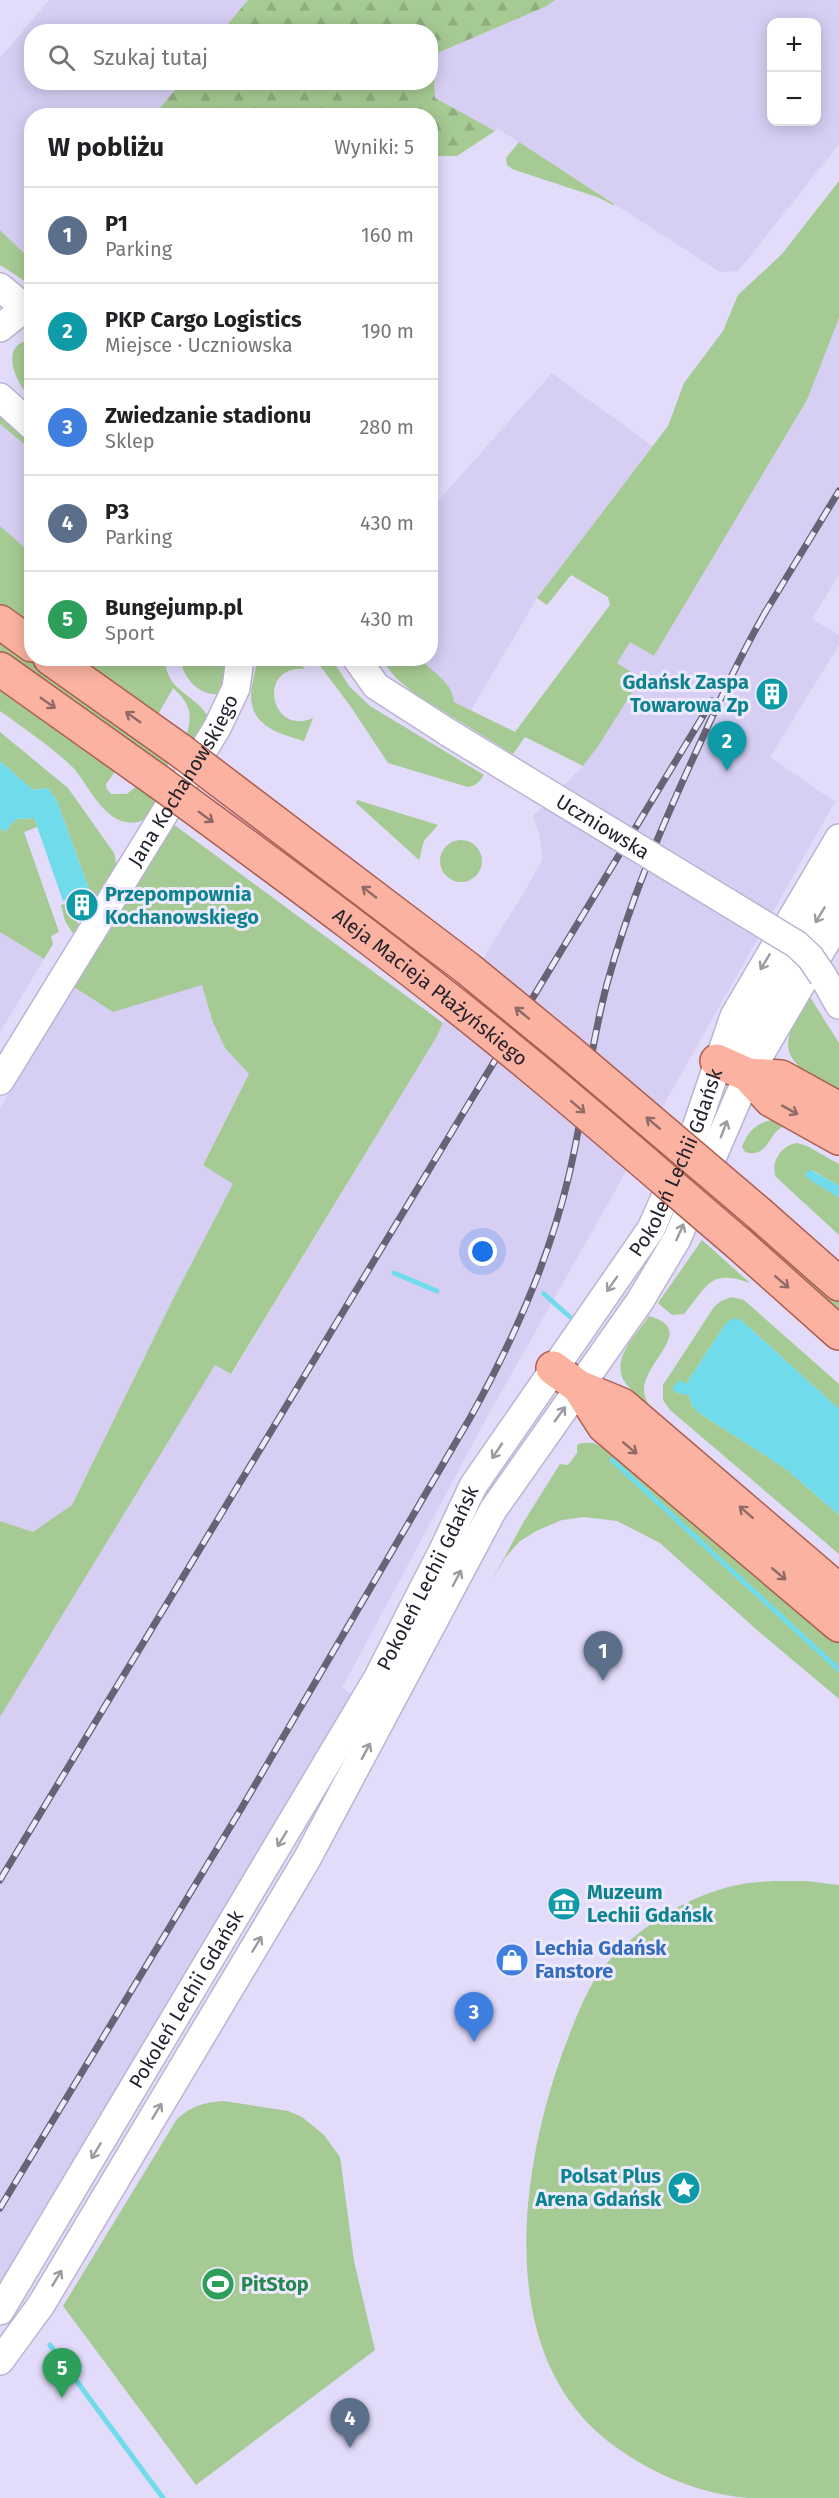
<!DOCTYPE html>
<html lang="pl">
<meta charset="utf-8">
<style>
body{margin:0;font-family:"Fira Sans",sans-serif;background:#f6f6f6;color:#202124}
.controls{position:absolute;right:18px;top:18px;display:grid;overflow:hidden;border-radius:12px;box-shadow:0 3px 15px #0003}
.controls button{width:54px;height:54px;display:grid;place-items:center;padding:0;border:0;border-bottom:2px solid #e0e0e0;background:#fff;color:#202124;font:30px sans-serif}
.you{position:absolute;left:483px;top:1252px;width:21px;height:21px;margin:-15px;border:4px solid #fff;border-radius:50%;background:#1a73e8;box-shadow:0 0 0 9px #1a73e833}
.badge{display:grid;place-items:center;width:39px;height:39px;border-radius:50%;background:#db2777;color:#fff;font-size:20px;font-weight:700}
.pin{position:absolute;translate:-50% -50px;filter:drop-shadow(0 2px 3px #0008)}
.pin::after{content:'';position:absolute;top:32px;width:21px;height:18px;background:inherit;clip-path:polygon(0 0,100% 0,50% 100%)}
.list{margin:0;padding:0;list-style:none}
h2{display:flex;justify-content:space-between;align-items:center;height:78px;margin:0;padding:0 24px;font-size:26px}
h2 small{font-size:20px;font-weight:400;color:#757577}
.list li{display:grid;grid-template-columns:39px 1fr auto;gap:18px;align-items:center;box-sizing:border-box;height:96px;padding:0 24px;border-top:2px solid #e0e0e0}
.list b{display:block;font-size:22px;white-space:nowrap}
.list p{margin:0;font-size:20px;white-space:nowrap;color:#757577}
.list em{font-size:20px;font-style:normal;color:#757577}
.icon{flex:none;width:33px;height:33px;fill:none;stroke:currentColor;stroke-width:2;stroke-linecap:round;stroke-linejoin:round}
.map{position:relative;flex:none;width:839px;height:2498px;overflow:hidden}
.search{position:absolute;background:#fff;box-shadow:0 3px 15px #0003;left:24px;top:24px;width:414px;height:66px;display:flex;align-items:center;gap:15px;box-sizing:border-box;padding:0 21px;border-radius:24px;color:#757577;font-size:22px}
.panel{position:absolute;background:#fff;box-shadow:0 3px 15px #0003;left:24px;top:108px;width:414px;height:558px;border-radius:24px}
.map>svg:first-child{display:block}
.built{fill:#d6cef3;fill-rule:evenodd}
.grass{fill:#a6ca93}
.forest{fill:url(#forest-firs)}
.water{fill:#70dceb}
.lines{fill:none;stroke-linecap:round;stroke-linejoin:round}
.stream{stroke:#70dceb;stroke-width:5}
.minor-casing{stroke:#bbb4d2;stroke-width:30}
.major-casing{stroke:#ae5e50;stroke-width:36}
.minor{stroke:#fff;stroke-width:27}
.major{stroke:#fbb2a1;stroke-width:33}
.rail-casing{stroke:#676375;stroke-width:7}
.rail{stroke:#eeeafd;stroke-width:4.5;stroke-dasharray:14;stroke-linecap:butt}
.minor-bridge-casing{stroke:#bbb4d2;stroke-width:30;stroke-linecap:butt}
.major-bridge-casing{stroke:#ae5e50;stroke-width:36;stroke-linecap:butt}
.minor-bridge{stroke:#fff;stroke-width:27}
.major-bridge{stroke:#fbb2a1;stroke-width:33}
.oneway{stroke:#906a67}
.oneway2{stroke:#9c9ca0}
.labels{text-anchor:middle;stroke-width:6;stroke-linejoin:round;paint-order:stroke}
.culture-label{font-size:20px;font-weight:bold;fill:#0d838f;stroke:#eeeafd;text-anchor:end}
.street-label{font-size:20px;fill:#24222d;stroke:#eeeafd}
.shop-label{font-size:20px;font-weight:bold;fill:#366cbe;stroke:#eeeafd;text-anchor:start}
.leisure-label{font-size:20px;font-weight:bold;fill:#27864d;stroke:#eeeafd;text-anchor:start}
</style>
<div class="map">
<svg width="839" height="2498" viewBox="0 0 839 2498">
<defs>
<pattern id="forest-firs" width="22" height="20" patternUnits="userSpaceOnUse" patternTransform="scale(1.5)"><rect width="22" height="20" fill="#a6ca93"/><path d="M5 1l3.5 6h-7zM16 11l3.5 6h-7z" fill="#8fad7f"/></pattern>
</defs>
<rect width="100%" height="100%" fill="#e2dbfa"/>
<path class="built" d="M49,0H248L222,31L32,32V82L181,83L154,115L32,116L31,260L0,230V58Z
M555,0H839V144L738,271L720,272L497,128L495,131L435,98L433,55L547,6ZM772,22H816V122H772Z
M839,318V575L812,619L839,635V645L770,757L835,802L486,1419L342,1688L354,1696L0,2290V1717L215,1364L232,1374L436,1038L446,1018L525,891L543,859L539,833L533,816L583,766L599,745L641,678L617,663L630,642L654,656L807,400Z
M552,373L652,446L537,598L471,710L454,702L447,684L419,659L430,658L431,509Z
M0,424L31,450V553L0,526Z
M0,932L44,959L0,1032Z
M202,984L212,1020L225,1048L249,1074L203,1164L233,1184L175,1295L72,1505L33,1532L0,1521V1108L74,987L113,1012Z"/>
<path class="grass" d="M519,142L614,204L613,205L597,197L512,169L507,165L506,158Z
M839,181V318L807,400L654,656L630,642L617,663L641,678L599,745L583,766L525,737L513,754L415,694L396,678L380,659H419C432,671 453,683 454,702L515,732L610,605L608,597L571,575L547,605L537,598L668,426L684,383L723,331L738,295L782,254Z
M0,230L31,260V285L0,265Z
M26,341L31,342V399C16,383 0,348 26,341Z
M0,413L31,439V450L0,424Z
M0,526L31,553V633L0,610Z
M0,636L172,758L164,771L0,656Z
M67,659H165C167,692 192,692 207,715V719L194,746L185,740C193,716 192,705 173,688L155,720Z
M181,659H229L226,680L218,694C199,696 182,677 181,659Z
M257,659H296L305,669C257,664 269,737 313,718L304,741C281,734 251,727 251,696C251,684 256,671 257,659Z
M315,659H332L349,686L370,706L484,775C480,781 476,786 468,787L388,763L351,707Z
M0,682L117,769L106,784L107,789L111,794H127L139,784L162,800C152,812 144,826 126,822C105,819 90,790 79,775C67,757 19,725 0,711Z
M0,732L68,788L114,853L117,868L74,935L65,921L61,905L65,904L68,913L72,912L79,925L81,922L76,912L89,907L93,900L57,801L48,788L33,790L0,761Z
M357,800L438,825L424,841L419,860L356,803Z
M34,818L37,827L24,832L59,932L51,936L53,944L44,959L0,932V828L5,832L16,819Z
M173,824L443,1023L436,1038L231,1374L215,1365L0,1717V1521L33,1532L72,1505L175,1295L233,1184L203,1165L249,1074L225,1048L212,1020L202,985L113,1012L74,987Z
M440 861a21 21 0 1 1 42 0a21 21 0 1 1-42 0Z
M810,997L839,1043V1095L795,1070L798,1065C775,1044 798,1017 810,997Z
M774,1116L788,1125C768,1128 770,1160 745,1152L742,1147C748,1131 756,1123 772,1120Z
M797,1143L807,1146L839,1164V1186L812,1170L805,1175L839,1198V1235L776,1177C770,1163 781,1145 797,1143Z
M759,1222L839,1293V1314L749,1235Z
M702,1240L750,1283C709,1268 707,1287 684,1314L672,1315L658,1303Z
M732,1297L744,1300L839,1384V1409L741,1320L726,1323L686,1384L677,1393L689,1395L691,1404L699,1413L786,1469L839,1515V1554L670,1410L663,1400V1385L714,1307L721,1301Z
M649,1316C703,1331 632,1367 646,1399C651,1413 678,1431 690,1441L687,1445L636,1400L638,1396C633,1390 625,1385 622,1377C614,1355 638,1333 649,1316Z
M581,1443H594L603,1448L606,1444L839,1636V1699L757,1630L660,1543L617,1521L584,1517L562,1520L536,1531L519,1542L505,1558L491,1582L523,1523L560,1464L568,1465L577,1453V1445Z
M775,1881H807L839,1885V2498C809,2498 778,2498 748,2498C697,2494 643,2470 604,2438C496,2349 520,2173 561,2057C571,2030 588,1983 607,1963C642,1925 687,1896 737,1885C749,1882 762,1882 775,1881Z
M224,2101L288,2111L302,2117L324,2135L340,2157L354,2261L375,2350L196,2485L63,2306L177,2119C192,2106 204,2102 224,2101Z"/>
<path class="forest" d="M248,0H555L547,6L433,55L435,98L495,131L457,156H431L430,116L154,115L181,83L430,82V32L222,31Z"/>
<path class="water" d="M0,761L33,790L48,788L57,801L90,892L63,901L34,818L16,819L5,832L0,828Z
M811,1170L839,1186V1198L807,1178L805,1173Z
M733,1318L741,1320L839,1409V1515L786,1469L699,1413L691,1404L689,1395L677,1393L672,1389L679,1380L686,1384L726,1323Z"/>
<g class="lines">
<path class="stream" d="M394,1273L437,1291
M544,1294L570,1317
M612,1460L839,1670
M50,2345L163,2498"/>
<g class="minor-casing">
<g id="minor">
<path d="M0,287L32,314"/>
<path d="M0,328L25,308"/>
<path d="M0,397L32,426"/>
<path d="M356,658L376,686L449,733"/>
<path d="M823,976L839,1005"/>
<path d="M748,1065V1049L754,1026L835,891L838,844"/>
<path id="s1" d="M0,1081L217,728L236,688L240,658"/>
<path id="s2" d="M0,2311L377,1679L444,1548L473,1486L651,1229L697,1125L734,1016L839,838"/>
<path d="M0,2361L41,2305L307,1859L493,1510L640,1301L677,1239L748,1075L839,920"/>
</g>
</g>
<g class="major-casing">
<path id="major" d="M0,622L32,645
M50,658L181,751
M0,669L159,782
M717,1061L748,1075L781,1077L839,1109
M748,1075L771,1100L839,1138
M762,1216L839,1284
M738,1243L839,1333
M553,1368L579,1387L622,1405L839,1591
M579,1387L604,1426L839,1625"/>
</g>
<use href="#minor" class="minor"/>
<use href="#major" class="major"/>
<g class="rail-casing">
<path id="rail" d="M763,616L839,491
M0,1880L712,701
M0,2208L241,1809L470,1418C513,1341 549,1261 569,1175C584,1112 590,1047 607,984C629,903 661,828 696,752C718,704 740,656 766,611"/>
</g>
<use href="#rail" class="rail"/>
<g class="minor-bridge-casing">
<g id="minor-bridge">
<path id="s3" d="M449,733L796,944L810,957L823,976"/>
</g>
</g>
<g class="major-bridge-casing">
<g id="major-bridge">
<path d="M181,751L467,968L567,1050L762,1216"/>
<path id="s4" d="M159,782C286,875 413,968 534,1069C603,1126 670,1185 738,1243"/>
</g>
</g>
<use href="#minor-bridge" class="minor-bridge"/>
<use href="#major-bridge" class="major-bridge"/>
</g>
<defs><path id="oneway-shaft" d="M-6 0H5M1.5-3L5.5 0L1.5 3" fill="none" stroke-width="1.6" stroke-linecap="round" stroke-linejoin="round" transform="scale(1.5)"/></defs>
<g class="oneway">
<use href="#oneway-shaft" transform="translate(48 703) rotate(35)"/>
<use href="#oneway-shaft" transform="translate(133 717) rotate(-145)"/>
<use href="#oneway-shaft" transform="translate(206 817) rotate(36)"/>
<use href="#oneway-shaft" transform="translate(369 892) rotate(-142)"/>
<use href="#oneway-shaft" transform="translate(522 1013) rotate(-141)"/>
<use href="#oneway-shaft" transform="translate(578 1107) rotate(41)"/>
<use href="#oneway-shaft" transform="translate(790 1110) rotate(29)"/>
<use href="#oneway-shaft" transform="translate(653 1123) rotate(-140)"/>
<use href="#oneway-shaft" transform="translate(782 1282) rotate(41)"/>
<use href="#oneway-shaft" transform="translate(630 1448) rotate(40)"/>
<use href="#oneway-shaft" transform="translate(746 1512) rotate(-139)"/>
<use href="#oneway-shaft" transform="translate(779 1574) rotate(40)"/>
</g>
<g class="oneway2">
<use href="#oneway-shaft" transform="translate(820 915) rotate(121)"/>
<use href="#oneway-shaft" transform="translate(765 962) rotate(121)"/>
<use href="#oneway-shaft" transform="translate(724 1129) rotate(-69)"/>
<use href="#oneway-shaft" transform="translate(680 1232) rotate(-66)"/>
<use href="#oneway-shaft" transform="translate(612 1284) rotate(125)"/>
<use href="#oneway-shaft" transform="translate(560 1414) rotate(-54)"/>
<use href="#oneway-shaft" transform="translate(497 1451) rotate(124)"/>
<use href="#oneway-shaft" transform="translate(457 1578) rotate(-62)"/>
<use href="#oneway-shaft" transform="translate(366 1751) rotate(-62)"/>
<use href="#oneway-shaft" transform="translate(282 1839) rotate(121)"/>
<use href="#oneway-shaft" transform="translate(257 1944) rotate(-59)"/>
<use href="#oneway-shaft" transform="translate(157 2111) rotate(-59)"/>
<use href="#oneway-shaft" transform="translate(96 2151) rotate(121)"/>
<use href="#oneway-shaft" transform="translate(57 2278) rotate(-59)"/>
</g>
<defs>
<g id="building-disc" transform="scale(1.725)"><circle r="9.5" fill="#0f9aa8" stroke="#eeeafd"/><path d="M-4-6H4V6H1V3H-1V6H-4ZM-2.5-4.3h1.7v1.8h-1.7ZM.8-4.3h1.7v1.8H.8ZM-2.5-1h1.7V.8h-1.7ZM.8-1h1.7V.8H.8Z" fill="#fff"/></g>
<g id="museum-disc" transform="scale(1.725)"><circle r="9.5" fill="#0f9aa8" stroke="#eeeafd"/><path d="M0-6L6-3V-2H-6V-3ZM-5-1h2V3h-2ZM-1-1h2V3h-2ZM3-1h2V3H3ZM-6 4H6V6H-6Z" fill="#fff"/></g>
<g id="shop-disc" transform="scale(1.725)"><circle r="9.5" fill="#3f7fe0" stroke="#eeeafd"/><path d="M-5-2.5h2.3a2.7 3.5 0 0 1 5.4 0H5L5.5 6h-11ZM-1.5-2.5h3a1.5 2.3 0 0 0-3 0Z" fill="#fff"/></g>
<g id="sight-disc" transform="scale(1.725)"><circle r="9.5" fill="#0f9aa8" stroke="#eeeafd"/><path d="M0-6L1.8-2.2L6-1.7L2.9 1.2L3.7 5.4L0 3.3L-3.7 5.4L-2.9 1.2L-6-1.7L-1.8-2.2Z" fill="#fff"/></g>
<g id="stadium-disc" transform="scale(1.725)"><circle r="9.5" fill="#2e9e5b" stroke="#eeeafd"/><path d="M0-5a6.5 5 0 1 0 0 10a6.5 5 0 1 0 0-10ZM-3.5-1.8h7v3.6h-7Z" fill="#fff"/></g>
</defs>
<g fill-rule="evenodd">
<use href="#building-disc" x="772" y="694"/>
<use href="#building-disc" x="82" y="905"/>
<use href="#museum-disc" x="564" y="1904"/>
<use href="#shop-disc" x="512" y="1960"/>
<use href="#sight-disc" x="684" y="2188"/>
<use href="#stadium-disc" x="218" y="2284"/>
</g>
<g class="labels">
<g class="culture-label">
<text x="749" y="689">Gdańsk Zaspa<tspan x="749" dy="23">Towarowa Zp</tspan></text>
<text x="105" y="901" text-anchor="start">Przepompownia<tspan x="105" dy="23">Kochanowskiego</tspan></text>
<text x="587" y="1899" text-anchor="start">Muzeum<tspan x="587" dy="23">Lechii Gdańsk</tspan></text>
<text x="661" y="2183">Polsat Plus<tspan x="661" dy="23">Arena Gdańsk</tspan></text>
</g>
<g class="street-label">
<text dy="7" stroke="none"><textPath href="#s1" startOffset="352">Jana Kochanowskiego</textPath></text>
<text dy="7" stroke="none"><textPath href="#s3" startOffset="180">Uczniowska</textPath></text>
<text dy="7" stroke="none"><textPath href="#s4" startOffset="340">Aleja Macieja Płażyńskiego</textPath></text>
<text dy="7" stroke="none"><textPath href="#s2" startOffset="1335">Pokoleń Lechii Gdańsk</textPath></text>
<text dy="7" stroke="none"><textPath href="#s2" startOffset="849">Pokoleń Lechii Gdańsk</textPath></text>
<text dy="7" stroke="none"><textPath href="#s2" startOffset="363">Pokoleń Lechii Gdańsk</textPath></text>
</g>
<g class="shop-label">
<text x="535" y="1955">Lechia Gdańsk<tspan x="535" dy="23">Fanstore</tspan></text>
</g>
<g class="leisure-label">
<text x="241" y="2291">PitStop</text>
</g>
</g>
</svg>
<div class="controls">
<button>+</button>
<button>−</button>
</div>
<div class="you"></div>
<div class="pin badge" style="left:603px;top:1681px;background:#5c6f8a">1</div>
<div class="pin badge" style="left:727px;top:771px;background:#0f9aa8">2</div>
<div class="pin badge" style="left:474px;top:2042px;background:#3f7fe0">3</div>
<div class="pin badge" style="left:350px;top:2448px;background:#5c6f8a">4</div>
<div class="pin badge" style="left:62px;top:2398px;background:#2e9e5b">5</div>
<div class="search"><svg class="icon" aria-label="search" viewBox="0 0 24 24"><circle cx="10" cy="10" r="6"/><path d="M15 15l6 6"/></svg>Szukaj tutaj</div>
<section class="panel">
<h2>W pobliżu<small>Wyniki: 5</small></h2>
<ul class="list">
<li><span class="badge" style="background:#5c6f8a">1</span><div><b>P1</b><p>Parking</p></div><em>160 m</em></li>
<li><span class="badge" style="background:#0f9aa8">2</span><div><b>PKP Cargo Logistics</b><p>Miejsce · Uczniowska</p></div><em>190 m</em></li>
<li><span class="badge" style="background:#3f7fe0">3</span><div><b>Zwiedzanie stadionu</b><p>Sklep</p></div><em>280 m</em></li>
<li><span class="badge" style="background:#5c6f8a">4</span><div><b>P3</b><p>Parking</p></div><em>430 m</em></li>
<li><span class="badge" style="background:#2e9e5b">5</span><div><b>Bungejump.pl</b><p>Sport</p></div><em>430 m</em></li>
</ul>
</section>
</div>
